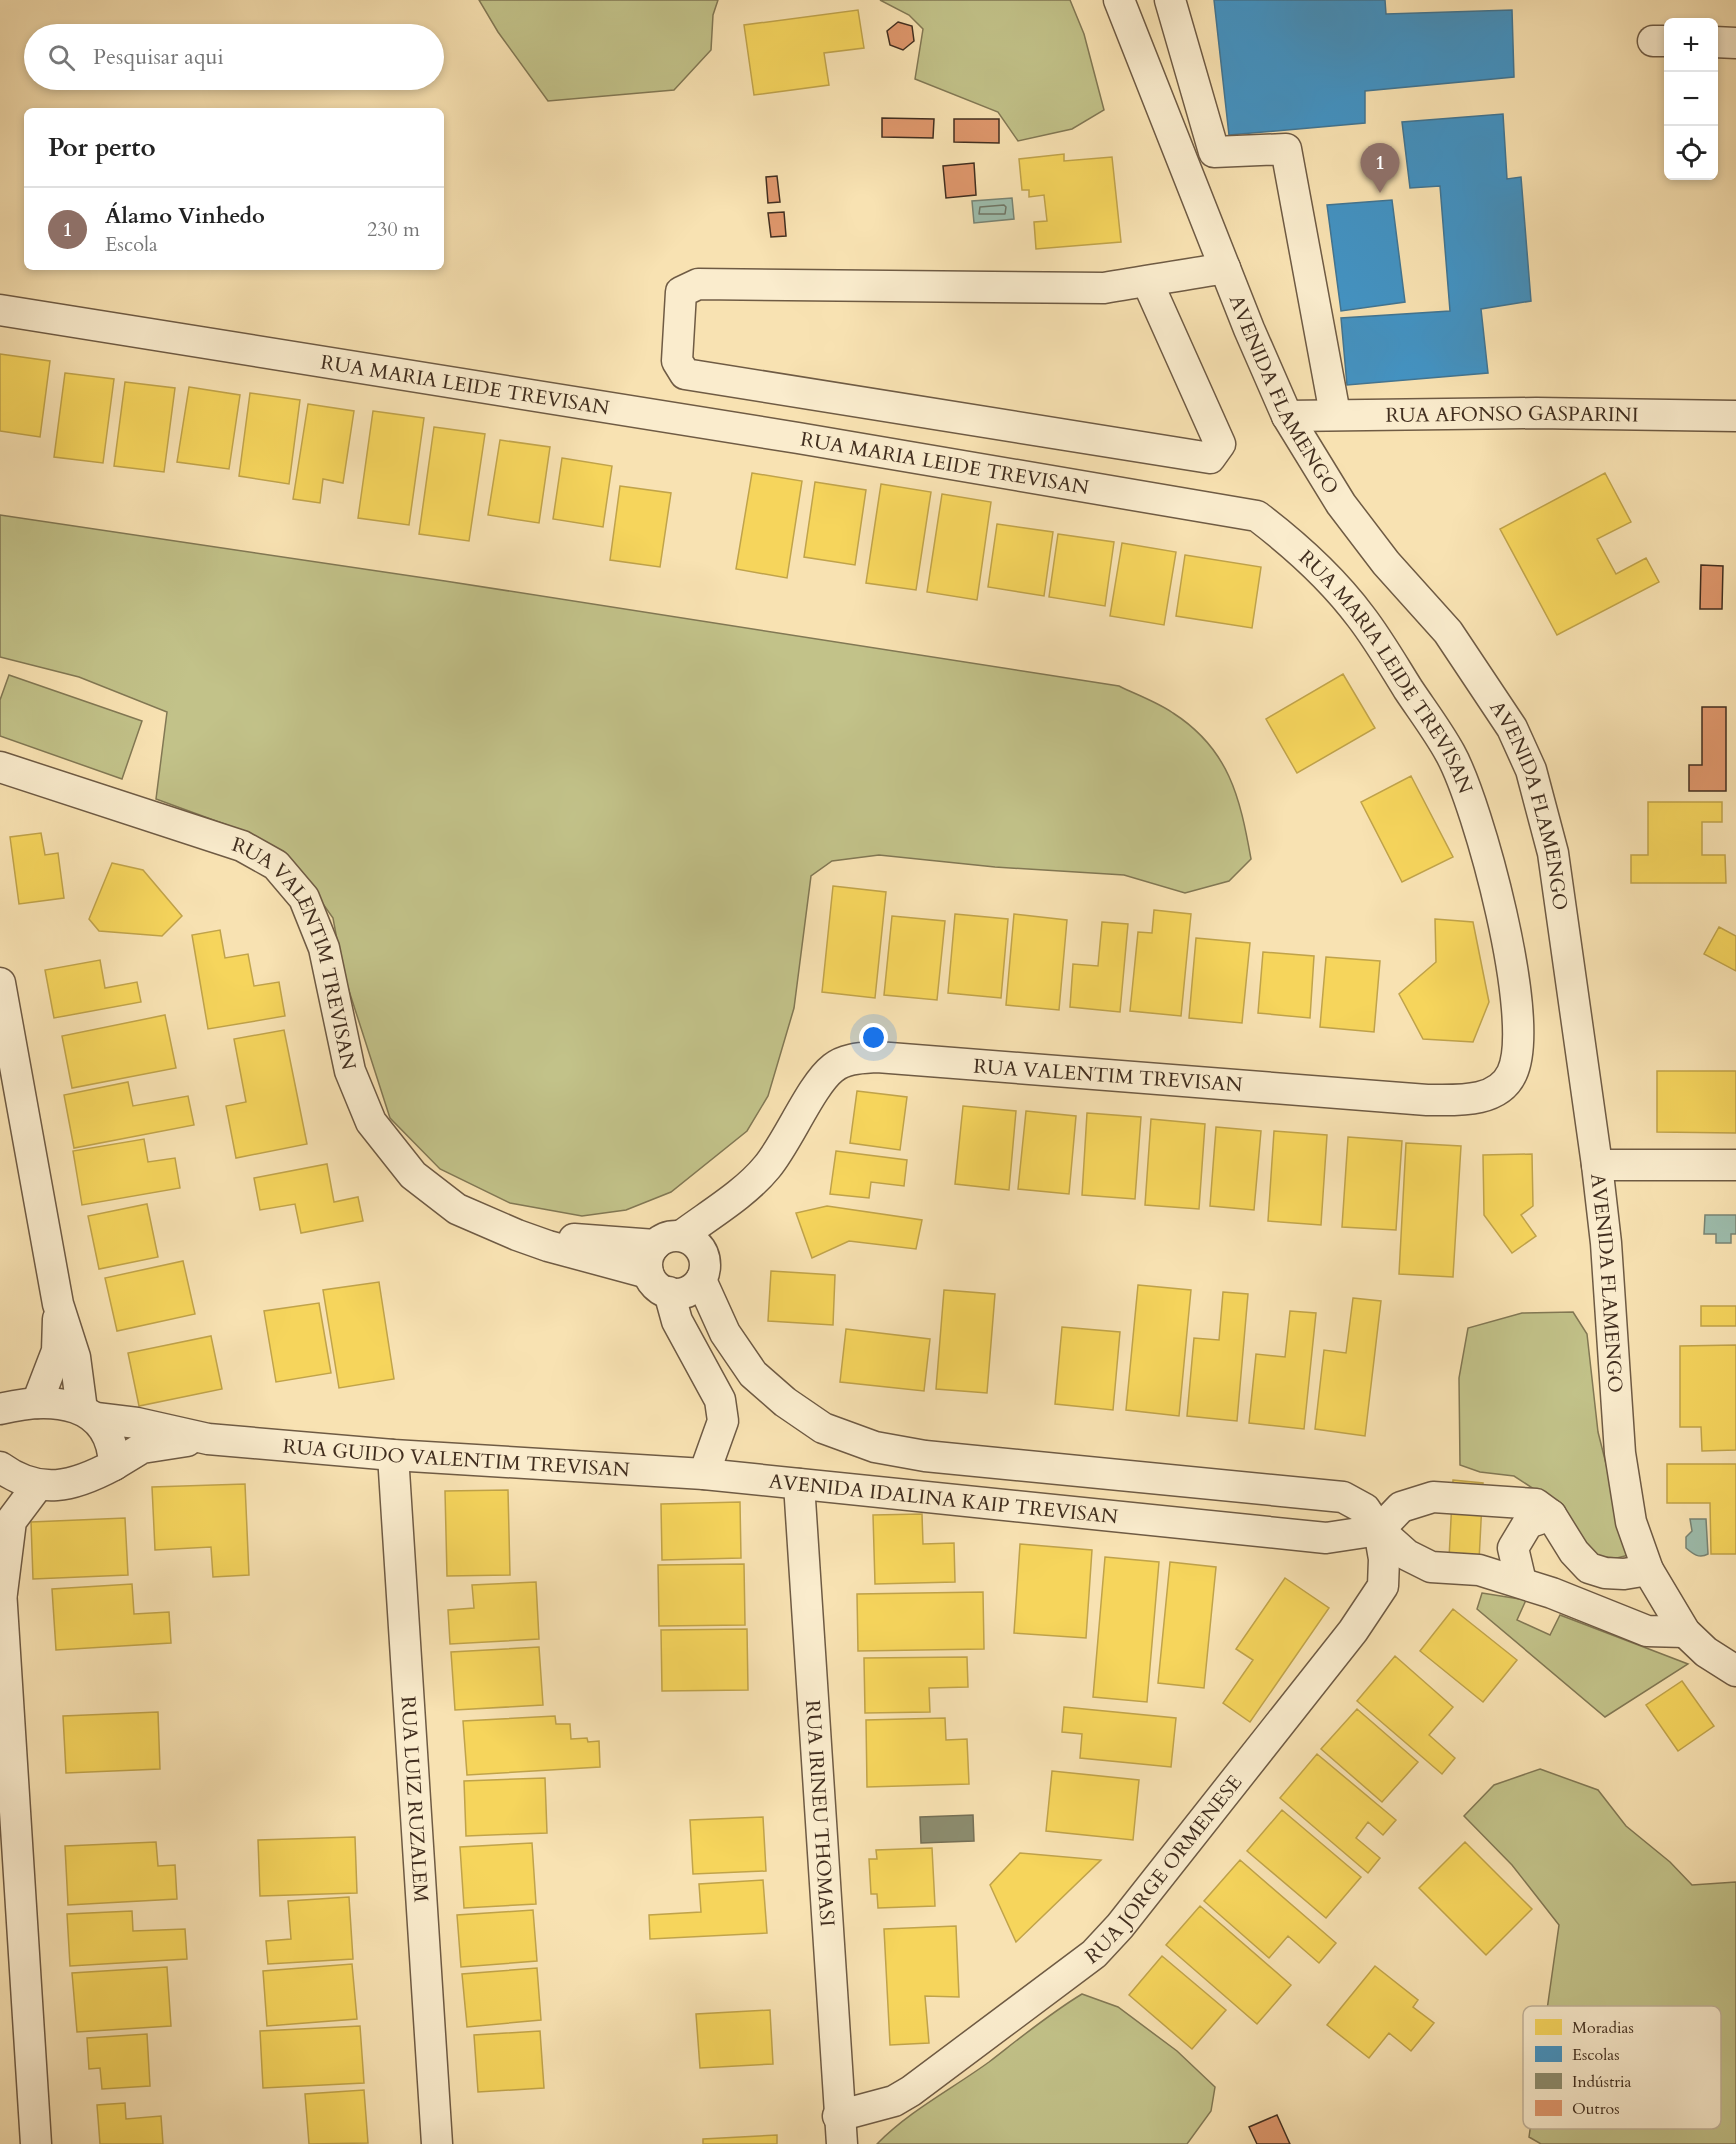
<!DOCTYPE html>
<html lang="pt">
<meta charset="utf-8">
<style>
body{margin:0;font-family:Cardo,serif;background:#f2f2f2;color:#222}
.controls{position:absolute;right:18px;top:18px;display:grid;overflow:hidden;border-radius:9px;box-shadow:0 3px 9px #0003}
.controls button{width:54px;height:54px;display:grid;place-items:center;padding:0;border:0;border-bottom:2px solid #e0e0e0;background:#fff;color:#222;font:30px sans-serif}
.you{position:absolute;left:874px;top:1038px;width:21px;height:21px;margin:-15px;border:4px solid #fff;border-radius:50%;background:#1a73e8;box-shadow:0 0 0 9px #1a73e833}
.badge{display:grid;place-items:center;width:39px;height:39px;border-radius:50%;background:#8f2418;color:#fff;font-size:20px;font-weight:700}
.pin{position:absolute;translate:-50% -50px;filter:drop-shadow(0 2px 3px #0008)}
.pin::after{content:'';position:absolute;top:32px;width:21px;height:18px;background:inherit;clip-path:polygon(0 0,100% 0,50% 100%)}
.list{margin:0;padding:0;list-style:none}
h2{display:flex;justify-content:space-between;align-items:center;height:78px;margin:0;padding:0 24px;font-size:26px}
h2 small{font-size:20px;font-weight:400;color:#767676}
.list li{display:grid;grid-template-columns:39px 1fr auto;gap:18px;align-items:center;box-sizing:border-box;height:84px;padding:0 24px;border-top:2px solid #e0e0e0}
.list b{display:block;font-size:22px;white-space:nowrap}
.list p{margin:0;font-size:20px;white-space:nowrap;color:#767676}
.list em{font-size:20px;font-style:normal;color:#767676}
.icon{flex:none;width:33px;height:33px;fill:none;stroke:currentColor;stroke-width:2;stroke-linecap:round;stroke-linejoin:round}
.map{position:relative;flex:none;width:1736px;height:2144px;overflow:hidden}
.search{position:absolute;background:#fff;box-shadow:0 3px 9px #0003;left:24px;top:24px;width:420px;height:66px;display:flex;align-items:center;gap:15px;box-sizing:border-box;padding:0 21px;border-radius:33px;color:#767676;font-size:22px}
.panel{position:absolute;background:#fff;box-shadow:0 3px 9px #0003;left:24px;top:108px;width:420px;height:162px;border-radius:9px}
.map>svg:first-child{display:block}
.green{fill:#c2c289;stroke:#827854;stroke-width:1.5}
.water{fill:#9dbdad;stroke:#788474;stroke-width:1.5}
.homes{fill:#f6d55c;stroke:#c0a34a;stroke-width:1.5}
.schools{fill:#4393c3;stroke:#427592;stroke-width:1.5}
.industry{fill:#8c8c6e;stroke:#767056;stroke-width:1.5}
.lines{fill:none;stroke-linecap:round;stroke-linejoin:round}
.shore{stroke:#6f7666;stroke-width:1.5}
.building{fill:#df976c;stroke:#412e1f;stroke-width:1.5}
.minor-casing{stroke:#6f5b44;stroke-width:33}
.minor{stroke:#faeccd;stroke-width:30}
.labels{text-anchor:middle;stroke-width:6;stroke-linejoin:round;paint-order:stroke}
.street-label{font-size:20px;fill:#412e1f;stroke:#faeccd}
.key{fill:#faeccd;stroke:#c2b399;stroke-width:1.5}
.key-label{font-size:16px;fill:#412e1f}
</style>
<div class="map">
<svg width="1736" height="2144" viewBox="0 0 1736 2144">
<rect width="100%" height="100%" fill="#f8e2b2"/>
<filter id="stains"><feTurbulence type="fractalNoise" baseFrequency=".00333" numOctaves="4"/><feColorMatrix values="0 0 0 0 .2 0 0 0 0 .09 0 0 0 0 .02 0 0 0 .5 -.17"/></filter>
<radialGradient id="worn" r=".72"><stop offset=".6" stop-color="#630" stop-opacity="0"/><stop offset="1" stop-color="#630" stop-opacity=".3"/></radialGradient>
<path class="green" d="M479,0H718L713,15L711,50L674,90L548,101L498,32Z
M880,0H1070L1084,34L1104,110L1072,129L1018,141L998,112L915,79L923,29L909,15Z
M0,515L445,581L1119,686C1137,695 1157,702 1173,713C1229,749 1240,797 1251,859L1229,881L1185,893L1124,875L995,867L879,855L832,861L811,876L794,1008L768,1096L747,1131L671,1192L626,1210L582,1216L510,1203L440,1169L390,1118L343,972L333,918L297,867L227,825L156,799L167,712L79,677L0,657Z
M9,675L142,721L122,779L0,736V700Z
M1573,1312L1587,1334L1598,1432L1629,1555L1617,1558L1589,1556L1551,1513L1534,1489L1514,1476L1480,1472L1460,1465L1459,1378L1468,1328L1522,1313Z
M1482,1593L1526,1600L1517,1620L1550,1635L1560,1615L1688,1664L1605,1717L1477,1609Z
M1540,1769L1598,1790L1626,1826L1670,1862L1692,1885L1736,1882V2144H1541L1529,2137L1559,1925L1512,1865L1464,1816L1494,1785Z
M1082,1994L1118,2007L1177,2051L1215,2087L1211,2111L1187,2144H877C909,2111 952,2089 989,2062C1020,2038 1049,2014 1082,1994Z"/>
<path class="water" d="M1012,198L1014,219L974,223L972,201Z
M1705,1215H1736V1234H1731V1243H1716V1234H1704Z
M1690,1519H1706L1708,1554C1699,1559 1693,1554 1686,1548V1537L1692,1531Z"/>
<path class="homes" d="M858,10L864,48L824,53L829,85L754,95L744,25Z
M1064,154V161L1112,157L1121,242L1036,249L1034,222L1047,221L1044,195L1029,197V190H1022L1019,159Z
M0,354L50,361L40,437L0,431Z
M65,373L114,379L103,463L54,457Z
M125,382L175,388L164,472L114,466Z
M189,387L240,395L229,469L177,462Z
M250,393L300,400L289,484L239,476Z
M308,404L354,411L343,483L323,479L320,503L293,499Z
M373,411L424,418L409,525L358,518Z
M434,427L485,434L469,541L419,534Z
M500,440L550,447L539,523L488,515Z
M562,458L612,466L603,527L553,519Z
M752,473L802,481L787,578L736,569Z
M1605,473L1631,522L1597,539L1616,574L1646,558L1659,582L1557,635L1500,529Z
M815,482L866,490L855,565L804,557Z
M881,484L931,492L916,590L866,583Z
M620,486L671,493L660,567L610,560Z
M942,494L991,502L977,600L927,592Z
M997,524L1053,532L1044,596L988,587Z
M1058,534L1114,542L1105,606L1049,597Z
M1122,543L1176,552L1164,625L1110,616Z
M1185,555L1261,567L1252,628L1176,616Z
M1343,674L1375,728L1297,773L1266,719Z
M1411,776L1453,857L1402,882L1361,802Z
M1648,802H1722V822H1702V855H1725L1726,883H1631V855H1648Z
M41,833L45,855L58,853L64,898L19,904L10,837Z
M112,863L143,870L182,916L162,936L99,931L89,919Z
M833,886L886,892L875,998L822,992Z
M1154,910L1191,914L1181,1016L1130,1011L1138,932L1152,933Z
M955,914L1008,919L1001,998L948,993Z
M1014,914L1067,920L1059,1010L1006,1005Z
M892,916L945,921L937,1000L884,995Z
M1435,919L1473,922L1489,1002L1473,1042L1423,1039L1399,994L1436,962Z
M1102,922L1128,924L1120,1012L1070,1007L1073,964L1098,966Z
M1719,927L1736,936V971L1704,954Z
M220,930L225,958L248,954L254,986L279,982L285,1016L208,1029L192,935Z
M1196,938L1250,943L1242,1023L1189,1018Z
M1263,952L1314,956L1310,1018L1258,1013Z
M1326,957L1380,961L1374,1032L1320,1027Z
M100,960L105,988L137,982L141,1002L54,1018L45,970Z
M165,1015L176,1068L72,1088L62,1036Z
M284,1030L307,1144L236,1158L226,1106L246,1102L234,1039Z
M1657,1071H1736V1133L1657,1132Z
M128,1082L133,1106L188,1096L194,1125L74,1148L64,1095Z
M857,1091L907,1097L900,1150L850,1143Z
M963,1106L1016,1111L1009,1190L955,1184Z
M1026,1111L1076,1116L1069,1194L1018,1189Z
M1087,1113L1141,1117L1135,1199L1082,1195Z
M1151,1119L1205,1124L1199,1209L1145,1205Z
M1216,1127L1261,1131L1254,1210L1210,1206Z
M1274,1131L1327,1135L1321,1225L1268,1221Z
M1348,1137L1402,1141L1396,1230L1342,1227Z
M144,1139L148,1162L175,1158L180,1188L82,1205L73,1151Z
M1406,1143L1461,1146L1453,1277L1399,1274Z
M836,1151L907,1160L904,1186L871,1182L869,1198L830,1194Z
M1532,1154L1533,1206L1521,1215L1536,1236L1512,1253L1484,1215L1483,1155Z
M327,1164L334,1202L358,1197L363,1221L301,1233L295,1204L260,1210L254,1178Z
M147,1204L158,1257L99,1269L88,1216Z
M827,1206L922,1220L916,1249L849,1241L812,1258L796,1213Z
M183,1261L195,1314L117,1331L105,1278Z
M771,1271L835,1275L833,1325L768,1321Z
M379,1282L394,1379L339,1388L323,1290Z
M1138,1285L1191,1290L1179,1416L1126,1410Z
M944,1290L995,1294L987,1393L936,1389Z
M1223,1292L1248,1294L1237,1421L1187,1416L1194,1338L1219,1340Z
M1353,1298L1381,1301L1365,1436L1315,1429L1324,1350L1346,1353Z
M319,1303L331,1373L276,1382L264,1311Z
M1701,1306H1736V1326H1701Z
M1290,1311L1316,1313L1304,1429L1249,1423L1256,1354L1285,1357Z
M1062,1327L1120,1332L1113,1410L1055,1404Z
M846,1329L930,1339L924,1391L840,1382Z
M211,1336L222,1389L139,1406L128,1353Z
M1736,1345V1450L1702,1451L1701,1427H1680V1346Z
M1667,1464H1736V1554H1711L1710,1503H1667Z
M1453,1480L1483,1483L1478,1580L1448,1578Z
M245,1484L249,1575L213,1577L211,1547L155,1550L152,1487Z
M508,1490L510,1575L447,1576L445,1491Z
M740,1502L741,1558L662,1560L661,1504Z
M922,1514L923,1544L954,1543L955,1582L875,1584L873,1515Z
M125,1518L128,1575L33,1579L31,1522Z
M1020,1544L1092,1550L1086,1638L1014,1633Z
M1105,1557L1159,1562L1147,1702L1093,1697Z
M1170,1562L1216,1567L1204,1688L1158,1683Z
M744,1564L745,1625L659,1626L658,1565Z
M1285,1578L1329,1608L1250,1722L1223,1703L1253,1660L1236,1649Z
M536,1582L539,1639L450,1644L448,1610L474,1608L472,1585Z
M132,1584L134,1614L169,1612L171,1643L56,1650L52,1589Z
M983,1592L984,1649L858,1651L857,1594Z
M1453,1609L1517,1660L1483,1702L1420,1651Z
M747,1629L748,1690L662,1691L661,1630Z
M539,1647L543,1705L455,1710L451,1652Z
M1395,1656L1453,1707L1429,1735L1455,1758L1442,1774L1357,1701Z
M967,1657L968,1687L929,1688L930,1712L865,1713L864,1658Z
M1682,1681L1714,1726L1678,1751L1646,1705Z
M1064,1707L1176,1718L1171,1767L1080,1758L1082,1734L1062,1732Z
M1357,1709L1418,1762L1382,1802L1321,1749Z
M158,1712L160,1769L66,1773L63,1716Z
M555,1716L556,1724H570L571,1739L587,1738L588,1742L599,1741L600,1767L467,1775L463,1721Z
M945,1718L946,1740L967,1739L969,1784L867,1787L866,1720Z
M1317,1754L1396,1820L1383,1835L1368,1822L1356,1838L1380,1858L1368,1873L1280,1798Z
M1052,1771L1139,1780L1133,1840L1046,1831Z
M545,1778L547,1833L466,1836L464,1781Z
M1282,1810L1361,1877L1326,1918L1247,1851Z
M763,1817L766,1871L693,1874L690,1820Z
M355,1837L357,1893L260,1896L258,1840Z
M156,1842L158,1866L175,1865L177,1899L68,1905L65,1846Z
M1465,1842L1532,1909L1486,1955L1419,1888Z
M532,1843L536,1904L464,1908L460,1847Z
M932,1848L935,1906L878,1908L877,1894H871L869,1859H877L876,1850Z
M1020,1853L1101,1860L1016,1942L990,1885Z
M1240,1860L1336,1943L1319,1963L1288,1936L1269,1958L1204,1901Z
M763,1880L767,1933L650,1939L649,1915L701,1912L699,1884Z
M349,1897L353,1959L268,1964L266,1941L291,1939L288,1901Z
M1200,1906L1291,1985L1257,2024L1166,1945Z
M533,1910L537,1961L461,1967L457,1915Z
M132,1911L133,1931L185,1929L187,1959L70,1966L67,1914Z
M956,1926L959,1997L925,1996L929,2043L890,2045L884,1929Z
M1162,1956L1226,2010L1192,2049L1129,1995Z
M352,1964L357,2019L267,2026L263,1971Z
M1375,1966L1418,2000L1413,2007L1434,2023L1411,2051L1389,2033L1369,2058L1327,2025Z
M167,1967L171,2026L77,2032L72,1973Z
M537,1968L541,2020L467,2027L462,1974Z
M770,2010L773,2064L700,2068L696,2014Z
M360,2026L364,2083L263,2088L260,2031Z
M540,2031L544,2088L478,2092L474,2035Z
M147,2034L150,2086L102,2089L100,2068L89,2069L87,2038Z
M364,2090L368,2143L309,2144L305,2094Z
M125,2103L126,2119L161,2116L163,2144H100L97,2105Z
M777,2135V2144H703V2139Z"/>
<path class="schools" d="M1214,0H1385L1386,14L1512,10L1514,77L1365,91V123L1229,135Z
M1503,114L1507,179L1521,177L1531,301L1481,309L1488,373L1347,385L1341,318L1450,311L1440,186L1410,188L1402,122Z
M1392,200L1405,302L1341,311L1327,205Z"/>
<path class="industry" d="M973,1815L974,1841L921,1843L920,1817Z"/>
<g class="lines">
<path class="shore" d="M1004,205L1006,207L1005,214H979L980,207Z"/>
</g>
<path class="building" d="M898,22L912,26L914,41L903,50L890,45L887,31Z
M882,118L934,119L933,138L882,137Z
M954,119H999V143L954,142Z
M974,163L976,195L946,198L943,166Z
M777,176L780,202L768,203L766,177Z
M784,212L786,236L771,237L768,213Z
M1701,565L1723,566L1722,609H1700Z
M1702,707H1726V791H1689V765H1702Z
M1277,2115L1290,2144H1257L1249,2127Z"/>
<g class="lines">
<g class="minor-casing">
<g id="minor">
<path id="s1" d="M1119,0L1249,329L1287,416L1341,504L1386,563L1448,632L1512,728L1531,770L1553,853L1597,1165L1606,1243L1620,1453L1631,1522L1648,1570L1685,1632L1706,1652L1736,1671"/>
<path d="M1170,0L1214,152L1286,149L1335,414"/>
<path d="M1653,41H1668"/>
<path d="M1714,42L1736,43"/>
<path d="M1147,281L1220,444L1210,458L685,374L677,361L681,292L698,284L1104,288C1144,281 1185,275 1225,268"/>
<path id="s2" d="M0,310L798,438L1257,516C1295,545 1332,578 1361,617C1378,639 1393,665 1408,689C1422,710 1438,731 1450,753C1479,805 1537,1020 1512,1073C1498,1104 1455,1100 1427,1100L877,1057C862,1058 845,1058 833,1068C811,1085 788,1142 767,1167C745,1194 709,1215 681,1236"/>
<path id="s3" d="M1287,416L1536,413L1736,416"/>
<path id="s4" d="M0,767L242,846L276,865L304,898L324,948L350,1071L371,1122L413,1175L457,1209L517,1235L548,1246L648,1273"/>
<path d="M0,983L58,1304L75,1357L82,1410"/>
<path d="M1597,1165H1736"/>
<circle cx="676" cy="1265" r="29"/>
<path d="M574,1239L655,1245"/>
<path d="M701,1280L725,1333L753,1374L785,1402L823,1428L875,1447L925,1456L1343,1497L1365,1509L1379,1530L1401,1507L1433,1497L1536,1504L1551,1515L1574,1552L1589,1568L1605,1573L1624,1574L1648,1570"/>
<path d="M669,1292L677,1321L720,1400L723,1421L704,1474"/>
<path d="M37,1403L57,1351L58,1319"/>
<path d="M0,1409C51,1396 112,1400 114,1465C73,1487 40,1496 0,1467"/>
<path id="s5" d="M96,1418L137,1423L208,1439L393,1455L704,1474L1326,1538L1379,1530L1407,1555L1431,1567L1479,1570L1552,1593L1647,1631L1685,1632"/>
<path id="s6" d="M393,1455L437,2144"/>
<path d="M114,1465L142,1448L187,1441"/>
<path id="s7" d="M799,1484L842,2144"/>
<path d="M0,1574L36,2144"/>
<path d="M1521,1582L1513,1548L1528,1523L1551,1515"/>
<path d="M2,1593L11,1521L38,1485"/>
<path id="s8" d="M838,2116L894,2101L911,2091L1094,1954L1120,1926L1353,1631L1383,1586L1384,1559L1379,1530"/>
</g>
</g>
<use href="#minor" class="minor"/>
</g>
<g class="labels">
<g class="street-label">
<text dy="7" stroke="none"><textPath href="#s2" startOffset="471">RUA MARIA LEIDE TREVISAN</textPath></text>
<text dy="7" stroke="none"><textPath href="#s1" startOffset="428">AVENIDA FLAMENGO</textPath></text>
<text dy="7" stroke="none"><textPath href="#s3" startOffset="225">RUA AFONSO GASPARINI</textPath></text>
<text dy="7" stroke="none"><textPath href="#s2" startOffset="957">RUA MARIA LEIDE TREVISAN</textPath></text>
<text dy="7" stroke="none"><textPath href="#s2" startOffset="1479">RUA MARIA LEIDE TREVISAN</textPath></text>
<text dy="7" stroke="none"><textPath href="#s1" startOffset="914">AVENIDA FLAMENGO</textPath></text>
<text dy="7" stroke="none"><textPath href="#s4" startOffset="380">RUA VALENTIM TREVISAN</textPath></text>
<text transform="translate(1108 1075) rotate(4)" y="7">RUA VALENTIM TREVISAN</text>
<text dy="7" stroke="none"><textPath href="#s1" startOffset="1400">AVENIDA FLAMENGO</textPath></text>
<text dy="7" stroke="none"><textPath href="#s5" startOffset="363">RUA GUIDO VALENTIM TREVISAN</textPath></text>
<text dy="7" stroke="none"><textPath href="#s5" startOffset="852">AVENIDA IDALINA KAIP TREVISAN</textPath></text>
<text dy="7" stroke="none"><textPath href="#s6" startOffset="345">RUA LUIZ RUZALEM</textPath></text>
<text dy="7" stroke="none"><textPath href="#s7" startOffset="330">RUA IRINEU THOMASI</textPath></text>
<text dy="7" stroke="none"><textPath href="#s8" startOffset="416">RUA JORGE ORMENESE</textPath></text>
</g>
</g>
<rect x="1523" y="2006" width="198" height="123" rx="9" class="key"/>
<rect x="1535" y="2019" width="27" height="16" fill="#f6d55c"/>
<rect x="1535" y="2046" width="27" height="16" fill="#4393c3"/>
<rect x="1535" y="2073" width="27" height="16" fill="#8c8c6e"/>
<rect x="1535" y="2100" width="27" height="16" fill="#df976c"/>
<g class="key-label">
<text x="1572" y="2033">Moradias</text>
<text x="1572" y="2060">Escolas</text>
<text x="1572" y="2087">Indústria</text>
<text x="1572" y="2114">Outros</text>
</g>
<rect width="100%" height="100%" filter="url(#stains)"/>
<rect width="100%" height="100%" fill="url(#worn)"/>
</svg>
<div class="controls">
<button>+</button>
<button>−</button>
<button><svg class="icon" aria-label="locate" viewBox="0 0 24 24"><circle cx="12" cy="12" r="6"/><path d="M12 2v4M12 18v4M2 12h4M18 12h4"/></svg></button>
</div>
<div class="you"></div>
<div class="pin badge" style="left:1380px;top:193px;background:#8d6e63">1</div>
<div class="search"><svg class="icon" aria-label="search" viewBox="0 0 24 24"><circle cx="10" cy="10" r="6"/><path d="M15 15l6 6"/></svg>Pesquisar aqui</div>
<section class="panel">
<h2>Por perto<small></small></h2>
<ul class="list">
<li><span class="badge" style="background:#8d6e63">1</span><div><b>Álamo Vinhedo</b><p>Escola</p></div><em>230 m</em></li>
</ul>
</section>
</div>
